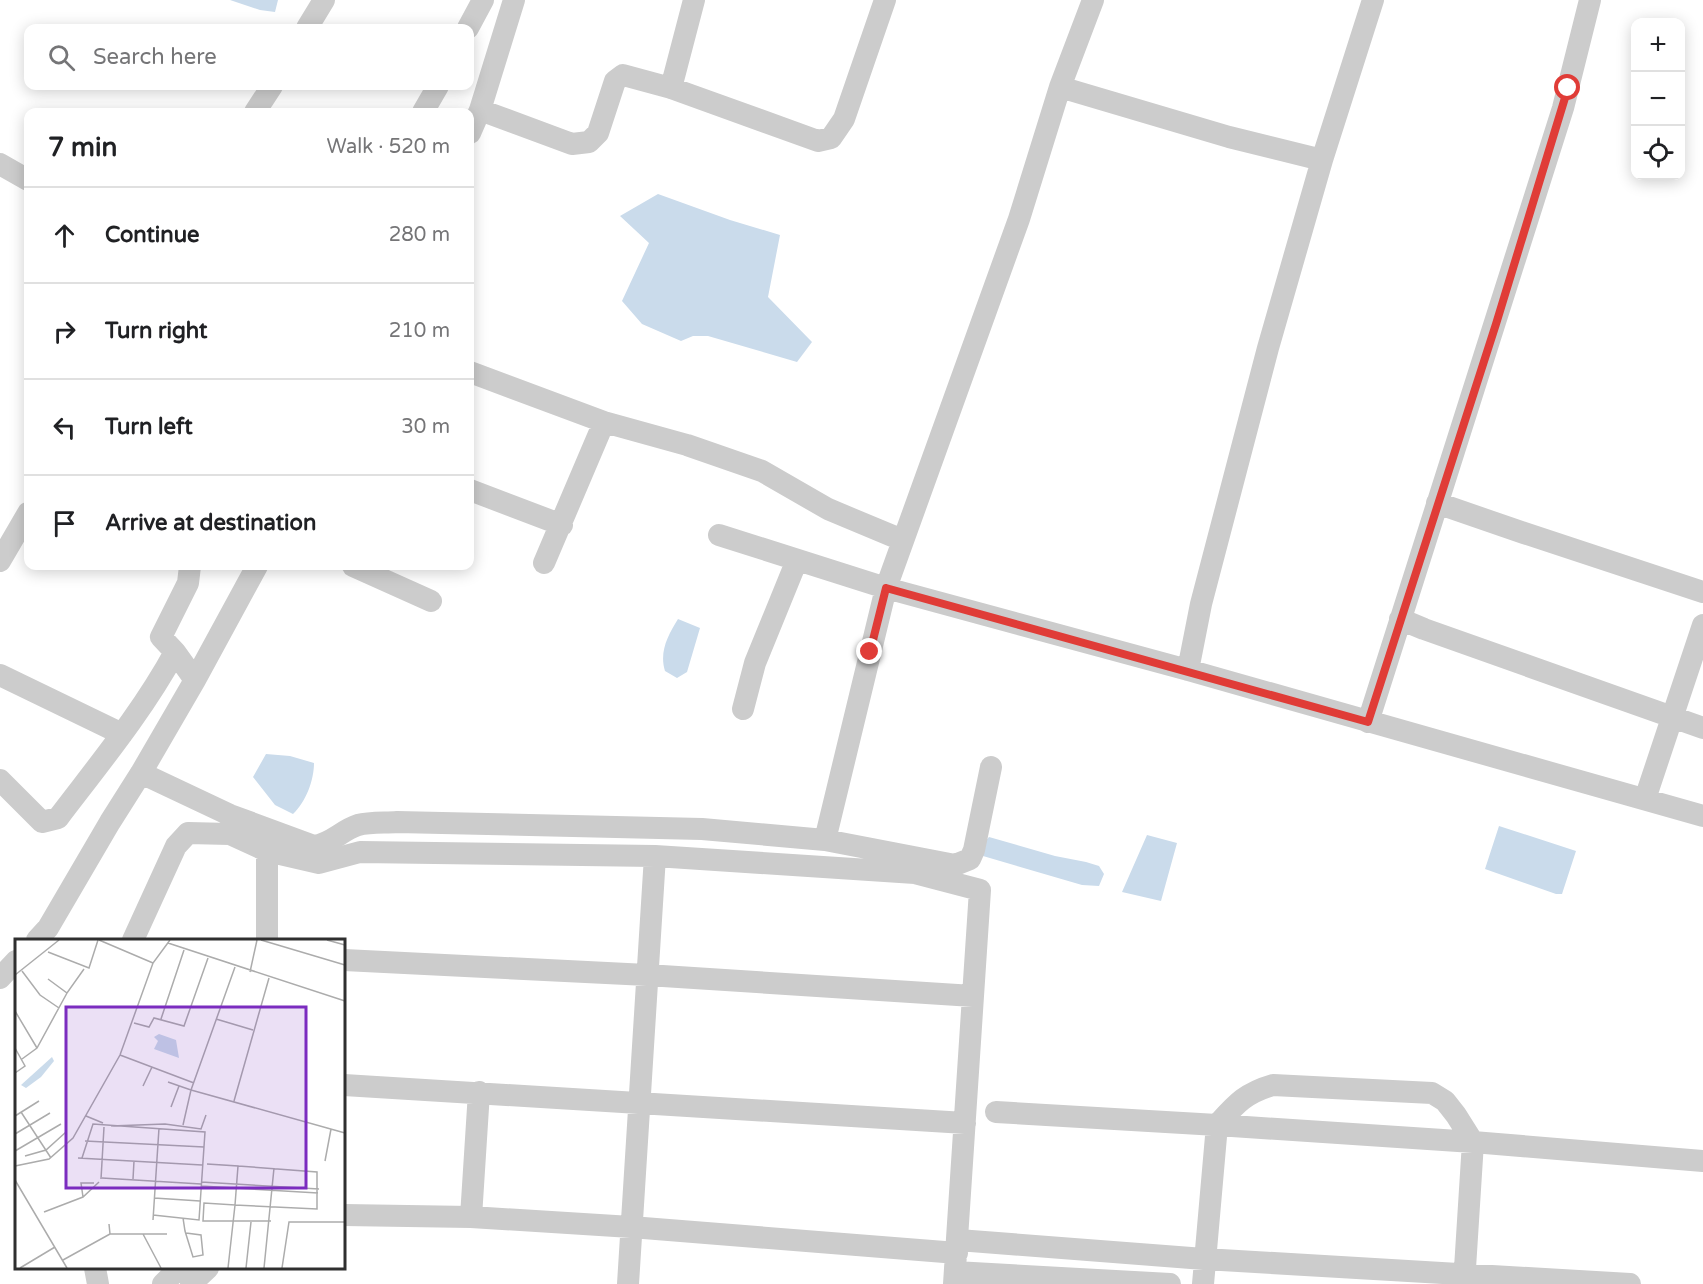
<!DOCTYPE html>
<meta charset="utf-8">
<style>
body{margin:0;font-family:"Varela Round",sans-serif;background:#f6f6f6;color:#202124}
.controls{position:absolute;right:18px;top:18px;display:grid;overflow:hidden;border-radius:12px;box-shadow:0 3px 15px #0003}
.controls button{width:54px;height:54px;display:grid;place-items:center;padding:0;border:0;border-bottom:2px solid #e0e0e0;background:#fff;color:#202124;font:30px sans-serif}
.stop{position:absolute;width:18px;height:18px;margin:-14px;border:4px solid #e03c37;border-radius:50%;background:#fff}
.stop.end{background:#e03c37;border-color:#fff;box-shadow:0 2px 6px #0008}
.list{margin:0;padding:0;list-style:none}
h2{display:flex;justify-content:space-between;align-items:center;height:78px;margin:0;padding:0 24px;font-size:26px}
h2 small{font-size:20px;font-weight:400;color:#757577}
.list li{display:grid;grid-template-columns:39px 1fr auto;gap:18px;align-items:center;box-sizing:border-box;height:96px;padding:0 24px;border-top:2px solid #e0e0e0}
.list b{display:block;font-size:22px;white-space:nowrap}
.list em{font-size:20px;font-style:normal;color:#757577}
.icon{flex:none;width:33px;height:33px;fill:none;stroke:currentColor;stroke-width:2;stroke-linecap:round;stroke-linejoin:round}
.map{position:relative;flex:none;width:1703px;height:1284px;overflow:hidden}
.search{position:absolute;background:#fff;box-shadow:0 3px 15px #0003;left:24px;top:24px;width:450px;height:66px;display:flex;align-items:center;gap:15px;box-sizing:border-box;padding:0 21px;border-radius:12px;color:#757577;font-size:22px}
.panel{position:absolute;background:#fff;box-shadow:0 3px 15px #0003;left:24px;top:108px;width:450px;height:462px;border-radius:12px}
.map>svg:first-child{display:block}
.water{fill:#cadbeb}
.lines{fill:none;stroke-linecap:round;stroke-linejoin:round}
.minor{stroke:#ccc;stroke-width:22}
.route{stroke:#e03c37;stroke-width:8}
.inset-road{fill:none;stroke:#acacac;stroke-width:1.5}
.view{fill:#7b2cbf;fill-opacity:0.15;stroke:#7b2cbf;stroke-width:3}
.inset-edge{fill:none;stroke:#2f2f2f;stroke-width:3}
</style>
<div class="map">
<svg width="1703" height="1284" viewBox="0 0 1703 1284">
<rect width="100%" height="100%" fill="#fff"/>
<path class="water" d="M230,0H278L275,12L260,10Z
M658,194L730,220L780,235L768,297L812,342L797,362L708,336H693L681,341L642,324L622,301L649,243L620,216Z
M678,619L700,628L687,672L677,678L665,671C659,652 668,635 678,619Z
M266,754L290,756L314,763C314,780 306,802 293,814L275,805L253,777Z
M1499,826L1576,851L1562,894H1556L1485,869Z
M1147,835L1177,843L1161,901L1122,892Z
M989,837L1055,856L1086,862L1099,866L1104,874L1099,886L1082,885L983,856L981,846Z"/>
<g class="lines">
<path class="minor" d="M1093,0L1060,87L1019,219L886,588L1188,670L1703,816
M307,28L324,0
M468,28L483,0
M1060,87L1229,137L1322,160
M671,88L694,0
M480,110L572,144L589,142L598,133L615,81L623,75L671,88L818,141L831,138L844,119L885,0
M255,112L272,86
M423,112L438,86
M470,133L480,110L514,0
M0,164L28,180
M470,372L604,422L687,445L762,471L828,509L895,537H903
M470,490L562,525
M1437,503L1524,533L1703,592
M719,535L886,588L825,840
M0,561L28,513
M544,563L604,422
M353,566L431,601
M1400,619L1424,629L1703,728
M175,652L161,637L188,583L190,566
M1188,670L1201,604L1268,348L1322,160L1373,0
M0,675L122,734
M743,709L755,663L797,560
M1368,722L1563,108L1590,0
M141,773L230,815L314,846C331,844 342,830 358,825C370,822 385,823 397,822L702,829L825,840L955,865L970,859L974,850L991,767
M0,780L42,822L58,818C99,764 143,711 175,652L195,680
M1645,799L1703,625
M267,851V940
M37,940L48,928L110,822L141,773L195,680L257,566
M133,940L176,846L188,833L230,834L267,851L319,863L360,852L655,856L915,873L980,890L954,1284
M344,960L647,975L973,996
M0,978L16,961
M344,1085L965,1123
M996,1112L1217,1125L1203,1284
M1217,1125L1473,1142L1703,1161
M1217,1125C1236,1104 1245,1093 1273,1085L1432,1093L1445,1101L1456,1115L1473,1142L1464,1284
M344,1215L471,1217L631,1227L957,1253
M471,1217L479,1092
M958,1240L1204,1259L1630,1284
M95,1268L98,1284
M955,1272L1170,1284
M163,1284L179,1268
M191,1284L208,1268
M628,1284L655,856"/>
</g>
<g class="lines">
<path class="route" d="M870,652L886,588L1368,722L1496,324L1568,88"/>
</g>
<g transform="translate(15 939)">
<rect width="330" height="330" fill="#fff"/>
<path d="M144,95L161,101L164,119L139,110L143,102L139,98ZM37,118L39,122L26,138L11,149L6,146Z" fill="#cadbeb"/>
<path class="inset-road" d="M84,1L138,24M246,1L330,26M312,1L330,6M153,4L330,62M33,13L74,29L83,1M220,28L176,151L330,194M7,32L25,56L44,69M235,33L242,1M0,36L44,1M33,40L52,54L69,30M0,72L22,109M146,80L169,11M201,80L238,91M119,84L134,88L139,79L169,87L193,19M0,109L10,127L0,134M105,116L179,144M7,120L22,109L52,54M153,143L176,151L168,186M128,147L137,128M219,162L254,39M156,168L164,147M6,173L36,219M0,177L24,162M71,177L88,184M96,187L150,185L186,190L191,176M0,195L35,174M70,202L189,208M0,212L46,185M10,217L31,211L51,193M63,219L187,226M67,219L78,185L190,193L184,281L138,276M310,222L316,190M192,225L223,227L220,266L189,264L188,282H256M0,227L34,220L58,199L105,116L138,24L155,1M87,239L186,245M86,240L89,188M118,240L119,222M0,241L52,329M186,243L304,250M186,247L303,254M68,258L66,244H79M139,259L185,262M29,273L68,258L84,243M168,279L170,292L178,318L188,316L186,296L171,294M138,281L144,189M95,295H152M128,295L146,329M48,321L95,295L94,285M5,329L40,308M213,329L220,266L302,270V233L223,227M231,329L236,283M249,329L259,229M267,329L274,283H330"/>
<path class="view" d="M51,68H291V249H51Z"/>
<rect width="330" height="330" class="inset-edge"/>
</g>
</svg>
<div class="controls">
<button>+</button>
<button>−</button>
<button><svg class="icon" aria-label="locate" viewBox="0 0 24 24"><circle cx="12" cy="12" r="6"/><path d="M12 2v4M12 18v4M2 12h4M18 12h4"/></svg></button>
</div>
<div class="stop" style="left:1568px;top:88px"></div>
<div class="stop end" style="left:870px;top:652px"></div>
<div class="search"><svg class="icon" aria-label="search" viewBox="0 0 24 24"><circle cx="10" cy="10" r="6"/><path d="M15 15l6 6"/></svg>Search here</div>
<section class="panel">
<h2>7 min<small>Walk · 520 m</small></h2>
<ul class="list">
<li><svg class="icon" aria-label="ahead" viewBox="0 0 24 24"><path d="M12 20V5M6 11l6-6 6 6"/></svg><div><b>Continue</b></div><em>280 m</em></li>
<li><svg class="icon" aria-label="right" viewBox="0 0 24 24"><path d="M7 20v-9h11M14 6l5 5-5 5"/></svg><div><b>Turn right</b></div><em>210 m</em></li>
<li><svg class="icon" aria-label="left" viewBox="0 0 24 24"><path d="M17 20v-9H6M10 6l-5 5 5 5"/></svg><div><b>Turn left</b></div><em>30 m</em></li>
<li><svg class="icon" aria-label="arrive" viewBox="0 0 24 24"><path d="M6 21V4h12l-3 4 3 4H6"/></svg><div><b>Arrive at destination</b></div></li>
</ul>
</section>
</div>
